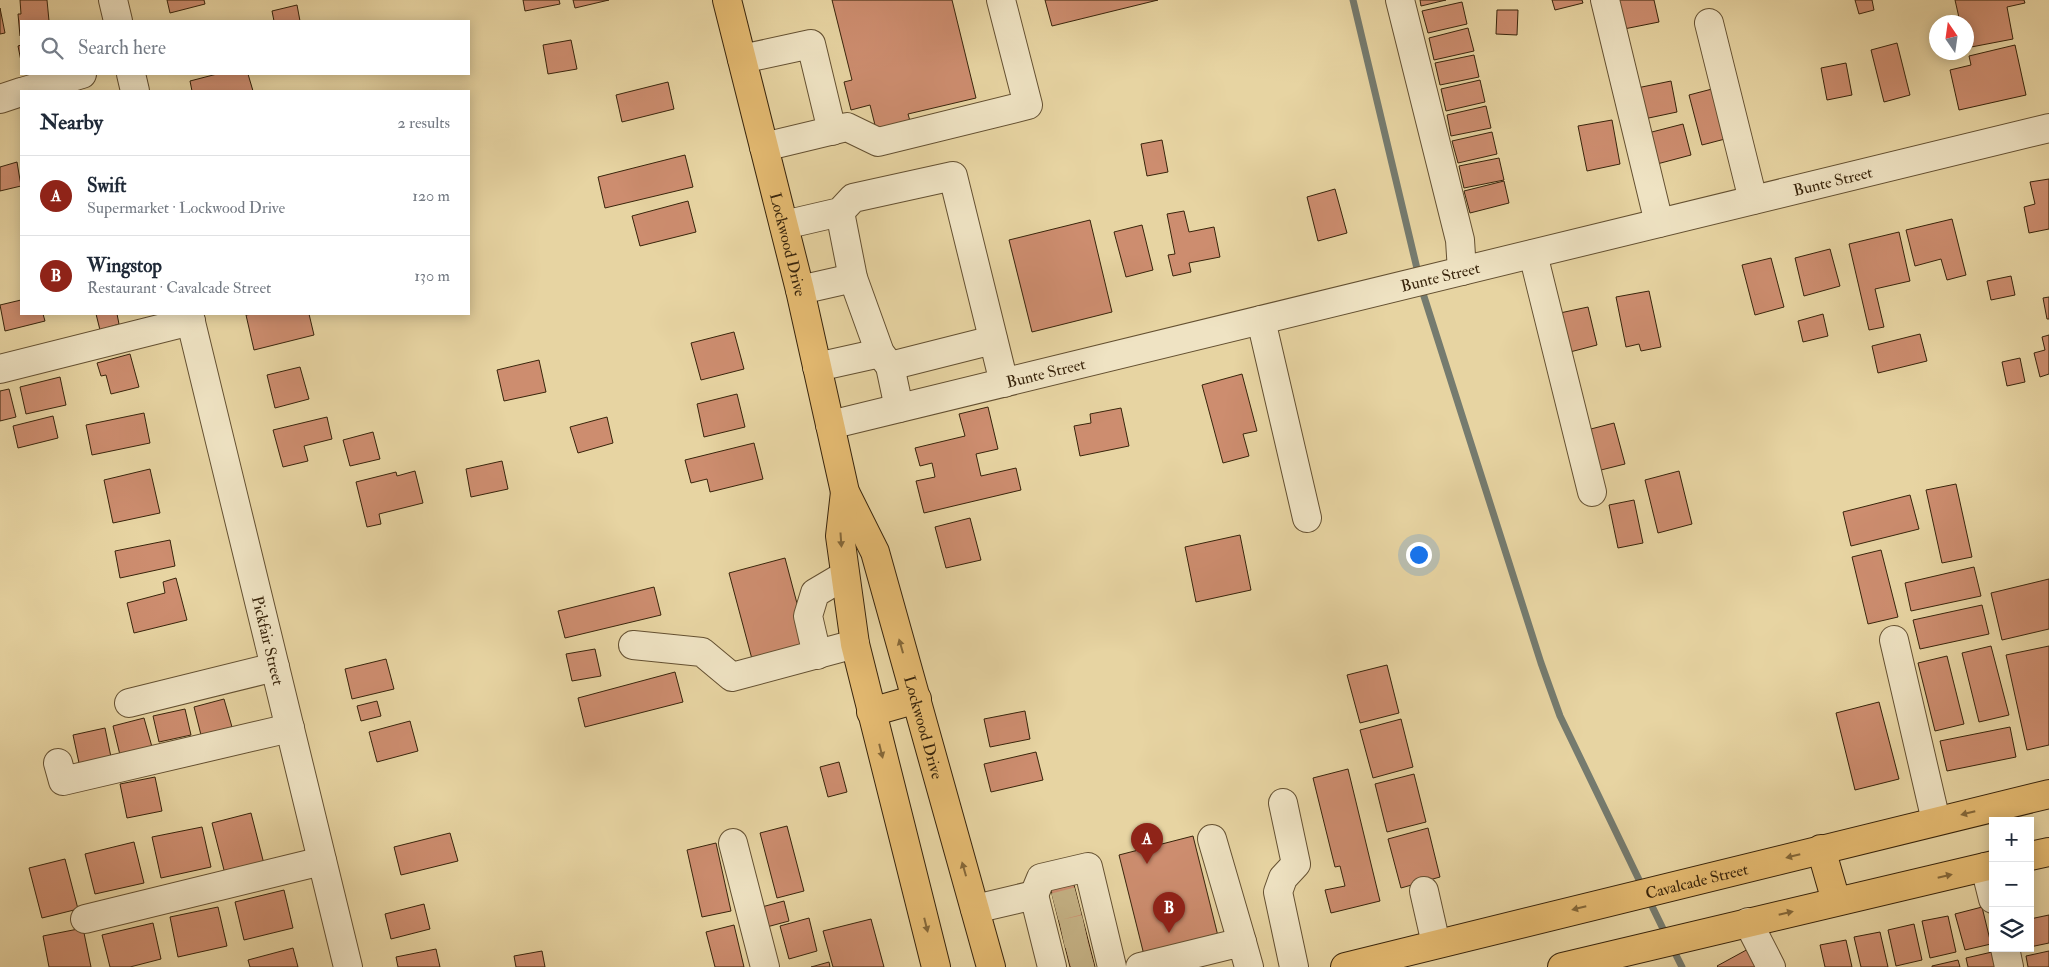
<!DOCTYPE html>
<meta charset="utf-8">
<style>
body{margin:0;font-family:"IM FELL Double Pica",serif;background:#f2f2f3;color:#1f2937}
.controls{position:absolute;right:15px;bottom:15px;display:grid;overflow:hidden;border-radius:0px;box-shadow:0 2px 12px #0003}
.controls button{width:45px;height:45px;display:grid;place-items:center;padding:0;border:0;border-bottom:1px solid #e0e1e3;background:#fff;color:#1f2937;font:25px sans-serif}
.compass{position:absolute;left:1929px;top:15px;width:45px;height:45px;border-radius:50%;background:#fff;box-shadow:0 2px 12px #0003;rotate:347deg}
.you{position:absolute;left:1418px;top:554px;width:18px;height:18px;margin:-12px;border:4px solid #fff;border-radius:50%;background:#1a73e8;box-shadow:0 0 0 8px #1a73e833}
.badge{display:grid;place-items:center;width:32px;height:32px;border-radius:50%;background:#8f2418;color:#fff;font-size:16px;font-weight:700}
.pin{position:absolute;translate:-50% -41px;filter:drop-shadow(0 1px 2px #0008)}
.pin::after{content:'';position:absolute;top:26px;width:18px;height:15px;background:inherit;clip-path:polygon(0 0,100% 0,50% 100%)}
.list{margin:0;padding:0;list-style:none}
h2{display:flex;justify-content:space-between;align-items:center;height:65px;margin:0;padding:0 20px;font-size:21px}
h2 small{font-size:16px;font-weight:400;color:#747a83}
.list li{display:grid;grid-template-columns:32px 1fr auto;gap:15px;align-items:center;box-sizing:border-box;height:80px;padding:0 20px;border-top:1px solid #e0e1e3}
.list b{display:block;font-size:19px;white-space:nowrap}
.list p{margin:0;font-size:16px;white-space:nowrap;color:#747a83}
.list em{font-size:16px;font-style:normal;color:#747a83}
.icon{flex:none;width:28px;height:28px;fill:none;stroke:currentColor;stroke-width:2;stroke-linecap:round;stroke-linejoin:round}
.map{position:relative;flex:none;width:2049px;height:967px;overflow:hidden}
.search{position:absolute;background:#fff;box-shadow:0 2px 12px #0003;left:20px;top:20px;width:450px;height:55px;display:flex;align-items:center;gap:12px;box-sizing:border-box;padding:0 18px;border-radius:0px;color:#747a83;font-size:19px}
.panel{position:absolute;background:#fff;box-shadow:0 2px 12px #0003;left:20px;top:90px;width:450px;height:225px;border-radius:0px}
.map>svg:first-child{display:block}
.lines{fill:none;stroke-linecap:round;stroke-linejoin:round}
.stream{stroke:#757b6f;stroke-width:7}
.building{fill:#cd8d6f;stroke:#38240b}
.minor-tunnel{stroke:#c4b184;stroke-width:28;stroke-dasharray:28 14;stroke-linecap:butt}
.minor-casing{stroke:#645031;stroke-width:30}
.major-casing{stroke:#38240b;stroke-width:30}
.minor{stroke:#efe3c3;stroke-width:28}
.major{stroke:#e4ba71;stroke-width:28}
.oneway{fill:#856839}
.labels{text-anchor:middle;stroke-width:5;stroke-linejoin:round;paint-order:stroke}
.street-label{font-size:16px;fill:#38240b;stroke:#efe3c3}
</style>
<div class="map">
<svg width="2049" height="967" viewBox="0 0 2049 967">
<rect width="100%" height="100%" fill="#e7d4a2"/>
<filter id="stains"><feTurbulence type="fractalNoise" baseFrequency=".004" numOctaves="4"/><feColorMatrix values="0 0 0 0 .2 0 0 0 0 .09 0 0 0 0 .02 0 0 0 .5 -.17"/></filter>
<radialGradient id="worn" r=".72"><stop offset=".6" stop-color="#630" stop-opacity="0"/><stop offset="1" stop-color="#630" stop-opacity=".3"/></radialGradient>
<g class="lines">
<path class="stream" d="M1353,0L1419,277
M1421,287L1541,663L1560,716L1643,888
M1648,898L1667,937
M1672,947L1682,967"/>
</g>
<path class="building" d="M20,0H47L49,21H21V36H20L18,14H21Z
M167,0H204L205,4L170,13Z
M523,0H559L560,4L525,11Z
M573,0H609L575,8Z
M832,0H952L976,98L908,114L910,121L876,129L870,105L851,110L844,82L852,80Z
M1045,0H1158L1052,26Z
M1420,0H1446L1421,6Z
M1552,0H1582L1583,3L1555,10Z
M1619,0H1654L1659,22L1624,29Z
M1855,0H1872L1874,10L1859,14Z
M1955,0H2024L2025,3L2007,7L2013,39L1966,48V22H1960Z
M1462,2L1467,24L1428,33L1422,11Z
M297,5L300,21H274L272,11Z
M0,8L5,33L0,34Z
M1497,10H1518L1517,35L1496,34Z
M1468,28L1474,51L1434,60L1429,38Z
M571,40L577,69L548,74L543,45Z
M1897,43L1910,95L1884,102L1871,50Z
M21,45V61L18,46Z
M2015,45L2026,95L1959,110L1950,70L1971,65L1969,56Z
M1474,55L1479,77L1440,85L1435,63Z
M1846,63L1852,95L1827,100L1821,68Z
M217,74H248L253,91H192L190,81Z
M1480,80L1485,102L1446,111L1441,89Z
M1671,81L1677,112L1644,119L1637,88Z
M668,82L674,109L622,122L616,95Z
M1712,89L1725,139L1702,145L1689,95Z
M1486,106L1491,128L1451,136L1447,115Z
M1612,120L1620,164L1587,171L1578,126Z
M1683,124L1691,155L1657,164L1648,133Z
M1492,132L1497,154L1458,163L1452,141Z
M1162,140L1168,172L1147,176L1141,144Z
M685,155L693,187L605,208L598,177Z
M1499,158L1504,180L1464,188L1459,166Z
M17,162L21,186L0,191V167Z
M2049,179V229L2029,233L2024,207L2035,204L2030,182Z
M1504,181L1509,203L1470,213L1464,191Z
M1335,189L1347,233L1318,241L1307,197Z
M688,201L696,232L640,246L632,216Z
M1184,211L1189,232L1214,227L1220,257L1189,263L1191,272L1173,276L1168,255L1175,254L1167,214Z
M1952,219L1966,275L1947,280L1941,259L1915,266L1906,230Z
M1090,220L1112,312L1032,332L1009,240Z
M1142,225L1153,270L1126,277L1114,232Z
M1899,232L1910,281L1875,289L1884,327L1869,330L1849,244Z
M1830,249L1840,286L1804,296L1795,258Z
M1771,258L1784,307L1755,315L1742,265Z
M2011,276L2015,295L1991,300L1987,281Z
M1649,291L1661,347L1641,351L1639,344L1626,347L1616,297Z
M2049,297V319H2047L2043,298Z
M21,300V314H43L45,321L5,331L0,305Z
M1588,307L1597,345L1570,352L1560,313Z
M96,314H117L119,324L100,330Z
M252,314H309L314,335L254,350L246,315Z
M1823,314L1828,336L1803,342L1798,321Z
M734,332L744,369L701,380L691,343Z
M1920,334L1927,361L1878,373L1872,346Z
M2049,335V374L2040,377L2034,353L2045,350L2042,337Z
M130,354L139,387L111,394L106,375L101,376L97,363Z
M2020,358L2025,382L2007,386L2002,362Z
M539,360L546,392L504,401L497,370Z
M300,367L309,399L275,408L267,375Z
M1242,374L1257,431L1243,434L1249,456L1223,463L1202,385Z
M60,377L66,405L26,414L20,387Z
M9,389L16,417L0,421V391Z
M737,394L745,427L704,437L697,404Z
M988,407L998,449L976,454L981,476L1016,468L1021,490L924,513L916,481L935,477L932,463L920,466L915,448L965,436L959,414Z
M1121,408L1129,446L1080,456L1074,426L1091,423L1090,414Z
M144,413L150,443L92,455L86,425Z
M53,416L58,438L18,448L13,426Z
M327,417L332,439L304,446L308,461L283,467L273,430Z
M607,417L613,443L578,453L570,427Z
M1614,423L1625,464L1597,471L1587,430Z
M373,432L380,459L350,466L343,440Z
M754,443L763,479L710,492L707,479L691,483L685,460Z
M502,461L508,489L471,497L466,469Z
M150,469L160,513L113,523L104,480Z
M415,471L423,503L379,514L381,524L367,527L356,482L396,472L397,476Z
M1679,471L1692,524L1658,533L1645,480Z
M1956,484L1972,557L1942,563L1926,490Z
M1910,495L1919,529L1851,546L1843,512Z
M1634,500L1643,543L1618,548L1609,505Z
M970,518L981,560L946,568L935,527Z
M1240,535L1251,590L1196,602L1185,547Z
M170,540L175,566L120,578L115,551Z
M1881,550L1898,617L1868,624L1852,557Z
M785,558L808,645L752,659L729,573Z
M1974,567L1981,596L1911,611L1905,583Z
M176,578L187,620L134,633L127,603L165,593L163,582Z
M2049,579V629L2002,640L1991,593Z
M654,587L661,615L565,638L558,611Z
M1982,605L1989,634L1920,649L1913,620Z
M1991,646L2009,715L1979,722L1962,653Z
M2049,646V745L2027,750L2006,655Z
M595,649L601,676L572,681L566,654Z
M1947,656L1964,724L1935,731L1918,663Z
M386,659L394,689L352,699L345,669Z
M1387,665L1399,713L1360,723L1347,675Z
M675,672L683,702L585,727L578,698Z
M224,699L232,727L201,735L194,707Z
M377,701L381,716L361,721L357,706Z
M1879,702L1899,779L1855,790L1836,713Z
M185,709L191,735L159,742L153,716Z
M1025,711L1030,739L990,747L984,719Z
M144,718L152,747L120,755L113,726Z
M1401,719L1413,767L1373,778L1360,730Z
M410,721L418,751L377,762L369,732Z
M2010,727L2016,757L1947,771L1940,741Z
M105,728L111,757L79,763L73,735Z
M1036,752L1043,780L991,792L984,764Z
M839,762L847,792L828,797L820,767Z
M1348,769L1380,901L1331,913L1325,890L1345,886L1340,866L1335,867L1313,778Z
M1414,774L1426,822L1387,832L1375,784Z
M155,777L162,811L127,818L120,784Z
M251,813L264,864L225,874L212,823Z
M787,826L804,891L777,898L760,833Z
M202,827L211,867L161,878L152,837Z
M1428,828L1440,877L1401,888L1388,839Z
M450,833L458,861L401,875L394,847Z
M1193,836L1218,936L1144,955L1119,855Z
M134,842L144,883L95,894L85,854Z
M716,843L731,911L702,917L687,850Z
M65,859L78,909L42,918L29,868Z
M1072,877L1095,967H1070L1049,882Z
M284,890L293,928L244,940L235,902Z
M784,901L789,921L763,928L758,908Z
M424,904L430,929L391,939L385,914Z
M218,907L227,946L178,957L170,917Z
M1982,907L1991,944L1965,950L1955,914Z
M2049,915V943L2030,947V919Z
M1948,916L1956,952L1930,958L1922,921Z
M809,918L817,951L789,959L780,926Z
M871,919L884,967H833L823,931Z
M153,923L161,959L130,967H110L102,935Z
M1914,924L1922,960L1896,966L1888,930Z
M734,925L744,967H715L706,932Z
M83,928L91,967H49L43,936Z
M1880,932L1888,967H1861L1854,937Z
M1846,940L1852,967H1825L1820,945Z
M293,948L298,967H250L248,960Z
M1750,948L1760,967H1718L1717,966Z
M436,949L440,967H398L396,957Z
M542,951L545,967H516L514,956Z
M2049,951V967H2028L2026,956Z
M1992,952L1996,967H1968L1966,958Z
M1958,960L1960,967H1932V966Z
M829,962L830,967H811Z"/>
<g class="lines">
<path class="minor-tunnel" d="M1055,907L1078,901
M1062,934L1085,929
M1069,960L1091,954"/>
<g class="minor-casing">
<g id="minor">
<path d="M113,0L118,21"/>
<path d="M1400,0L1460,240L1462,271"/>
<path d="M1605,0L1659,223"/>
<path d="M1709,23L1753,200"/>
<path d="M742,59L811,44L832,131"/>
<path d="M131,74L135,91"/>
<path d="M25,91L82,74"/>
<path d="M0,99L21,92"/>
<path d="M764,147L847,127L878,142L1028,105L1001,0"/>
<path d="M840,212L853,278L880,353L890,366L899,408"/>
<path d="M784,225L840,212L853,198L953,176L1004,383"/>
<path d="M1533,254L1592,492"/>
<path d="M800,290L853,278"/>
<path id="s1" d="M189,314L348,967"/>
<path d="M1261,320L1307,518"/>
<path d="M890,366L993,340"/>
<path d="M817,367L880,353"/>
<path d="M0,369L191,321"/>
<path id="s2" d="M830,425L2049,128"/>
<path d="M1894,640L1936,821"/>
<path d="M633,645L702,652L732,677L855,644"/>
<path d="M817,655L808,616L815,593L837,580L845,579"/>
<path d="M129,703L275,667"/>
<path d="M58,763L63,781L290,728"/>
<path d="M1283,803L1296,864L1283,878L1278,892L1294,967"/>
<path d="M1212,839L1242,942"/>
<path d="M733,843L765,967"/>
<path d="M1985,867L1993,899"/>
<path d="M1424,891L1436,944"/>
<path d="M1034,895L1041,878L1088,867L1112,967"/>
<path d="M975,909L1034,895L1052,967"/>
<path d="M85,919L322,861"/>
<path d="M1748,922L1771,967"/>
<path d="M2005,948L2009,967"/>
<path d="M1140,967L1242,942L1249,967"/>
</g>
</g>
<g class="major-casing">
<g id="major">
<path id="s3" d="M727,0L800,290L845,492L875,552L991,967"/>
<path d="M845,492L840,536L855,644L936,967"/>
<path d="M871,712L917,699"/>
<path d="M1821,849L1836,901"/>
<path d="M2030,856L2049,852"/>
<path id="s4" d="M1345,967L2049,794"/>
<path d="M1562,967L1993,865"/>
</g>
</g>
<use href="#minor" class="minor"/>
<use href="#major" class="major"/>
</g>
<defs><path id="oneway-solid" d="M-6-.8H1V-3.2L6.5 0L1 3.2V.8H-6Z" transform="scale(1.25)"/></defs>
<g class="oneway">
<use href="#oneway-solid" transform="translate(841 540) rotate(86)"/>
<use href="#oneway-solid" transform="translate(901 646) rotate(-106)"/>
<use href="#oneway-solid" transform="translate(881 751) rotate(76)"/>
<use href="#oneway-solid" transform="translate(1968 813) rotate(166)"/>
<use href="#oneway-solid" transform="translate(1793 856) rotate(166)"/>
<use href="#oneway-solid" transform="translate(964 869) rotate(-106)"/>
<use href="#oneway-solid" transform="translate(1945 876) rotate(-13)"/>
<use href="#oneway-solid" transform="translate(1579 908) rotate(166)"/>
<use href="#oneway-solid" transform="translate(1786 913) rotate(-13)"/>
<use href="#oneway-solid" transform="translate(926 925) rotate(76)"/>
</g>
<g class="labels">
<g class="street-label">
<text dy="6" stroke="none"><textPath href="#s2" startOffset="1032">Bunte Street</textPath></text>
<text dy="6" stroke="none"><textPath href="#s3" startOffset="252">Lockwood Drive</textPath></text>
<text dy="6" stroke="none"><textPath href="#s2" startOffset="628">Bunte Street</textPath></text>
<text dy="6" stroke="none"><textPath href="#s2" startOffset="222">Bunte Street</textPath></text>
<text dy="6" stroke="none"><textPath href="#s1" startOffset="336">Pickfair Street</textPath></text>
<text dy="6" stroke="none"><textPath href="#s3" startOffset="755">Lockwood Drive</textPath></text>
<text dy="6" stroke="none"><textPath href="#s4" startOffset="362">Cavalcade Street</textPath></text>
</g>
</g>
<rect width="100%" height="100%" filter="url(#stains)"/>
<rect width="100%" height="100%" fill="url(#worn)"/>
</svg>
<div class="controls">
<button>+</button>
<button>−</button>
<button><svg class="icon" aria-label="layers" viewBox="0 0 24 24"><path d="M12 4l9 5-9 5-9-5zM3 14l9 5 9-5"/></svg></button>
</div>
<svg class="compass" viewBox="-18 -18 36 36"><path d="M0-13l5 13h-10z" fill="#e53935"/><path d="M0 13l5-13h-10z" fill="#747a83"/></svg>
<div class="you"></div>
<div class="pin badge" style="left:1147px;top:864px">A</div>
<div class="pin badge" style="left:1169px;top:933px">B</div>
<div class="search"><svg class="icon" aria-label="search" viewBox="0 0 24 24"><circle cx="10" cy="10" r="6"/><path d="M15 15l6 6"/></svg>Search here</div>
<section class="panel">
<h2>Nearby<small>2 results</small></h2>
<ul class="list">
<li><span class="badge">A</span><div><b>Swift</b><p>Supermarket · Lockwood Drive</p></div><em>120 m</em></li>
<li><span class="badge">B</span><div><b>Wingstop</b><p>Restaurant · Cavalcade Street</p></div><em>130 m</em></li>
</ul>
</section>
</div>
